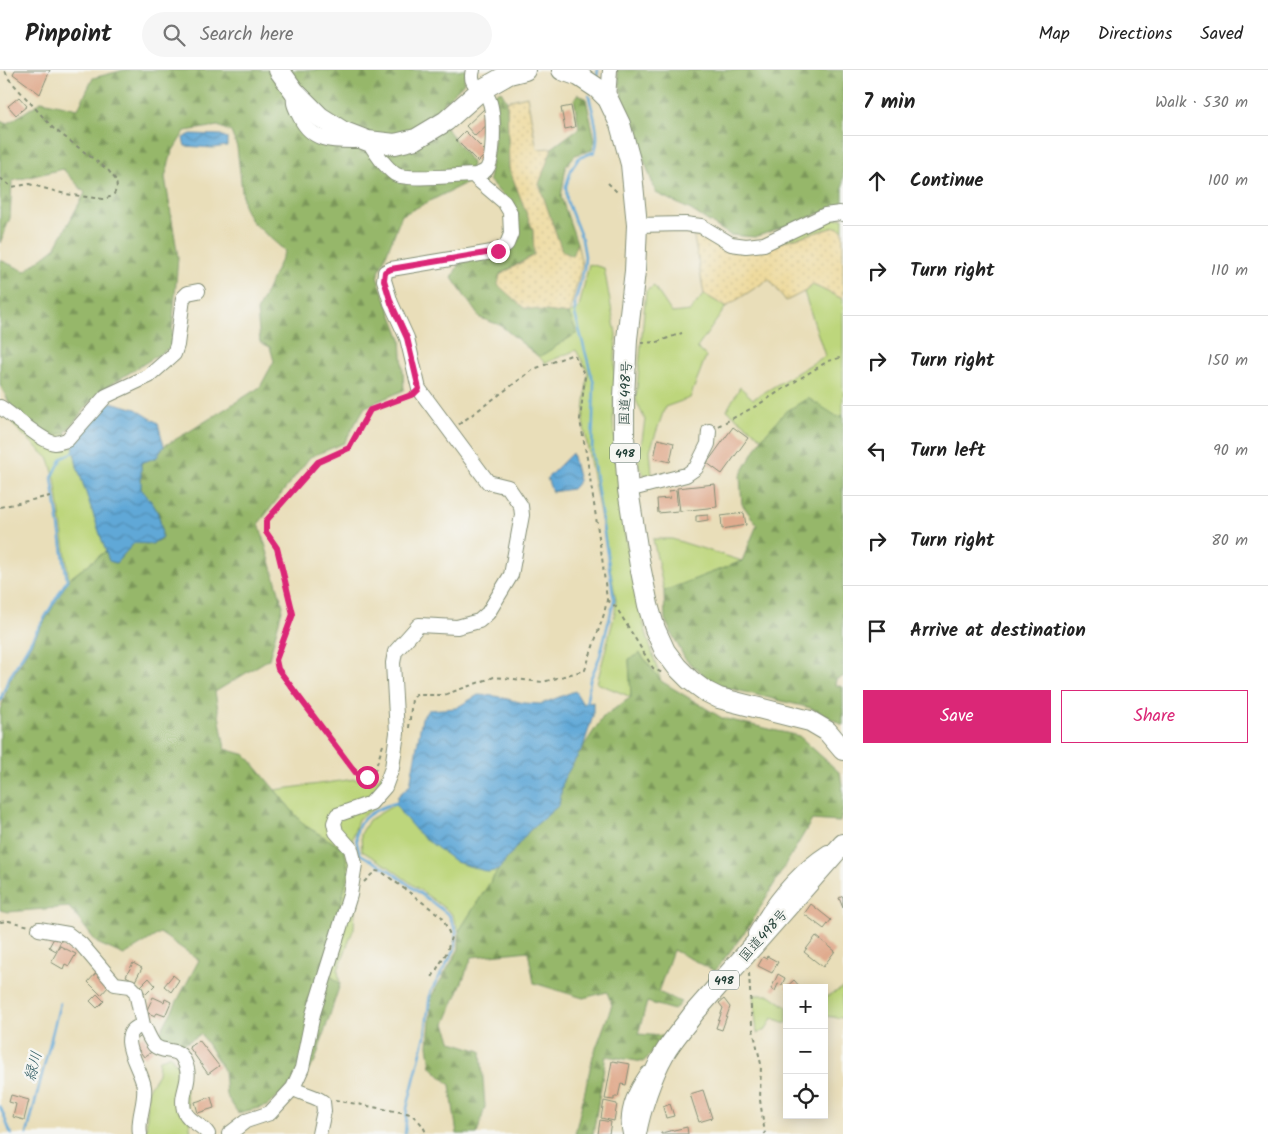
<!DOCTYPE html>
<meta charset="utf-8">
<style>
body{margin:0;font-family:Kalam,"Klee One",sans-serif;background:#f6f6f6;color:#222}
.controls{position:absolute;right:15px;bottom:15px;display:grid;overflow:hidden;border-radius:0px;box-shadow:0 2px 12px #0003}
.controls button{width:45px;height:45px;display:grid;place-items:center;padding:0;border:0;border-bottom:1px solid #e0e0e0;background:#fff;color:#222;font:25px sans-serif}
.stop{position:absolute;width:15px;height:15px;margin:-11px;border:4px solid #db2777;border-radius:50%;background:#fff}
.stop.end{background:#db2777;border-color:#fff;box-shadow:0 1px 5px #0008}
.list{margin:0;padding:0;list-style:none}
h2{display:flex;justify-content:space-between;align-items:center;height:65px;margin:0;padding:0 20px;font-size:21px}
h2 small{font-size:16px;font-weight:400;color:#767676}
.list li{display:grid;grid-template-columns:32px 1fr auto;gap:15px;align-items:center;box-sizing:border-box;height:90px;padding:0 20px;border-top:1px solid #e0e0e0}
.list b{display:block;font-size:19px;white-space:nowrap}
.list em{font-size:16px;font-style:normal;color:#767676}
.actions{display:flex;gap:10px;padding:15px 20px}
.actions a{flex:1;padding:11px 0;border:1px solid #db2777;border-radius:0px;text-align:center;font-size:18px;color:#db2777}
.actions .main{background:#db2777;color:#fff}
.icon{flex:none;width:28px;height:28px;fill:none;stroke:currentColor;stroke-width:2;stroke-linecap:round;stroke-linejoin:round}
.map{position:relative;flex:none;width:843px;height:1064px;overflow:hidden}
header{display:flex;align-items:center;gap:30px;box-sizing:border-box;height:70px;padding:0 25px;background:#fff;border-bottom:1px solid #e0e0e0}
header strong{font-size:24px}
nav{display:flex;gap:28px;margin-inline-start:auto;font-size:18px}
.search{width:350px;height:45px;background:#f6f6f6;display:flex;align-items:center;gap:12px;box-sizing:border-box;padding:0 18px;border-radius:28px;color:#767676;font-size:19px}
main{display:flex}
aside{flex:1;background:#fff}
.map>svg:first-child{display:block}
.green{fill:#bdd67b;stroke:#6e8a58}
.forest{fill:url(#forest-firs);stroke:#5a7a50}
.sand{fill:url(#sand-dots);stroke:#868c69}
.water{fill:url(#water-waves);stroke:#407286}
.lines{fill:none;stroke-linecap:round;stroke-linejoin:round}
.stream{stroke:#60a8d7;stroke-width:2.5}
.building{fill:#e0ab8e}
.minor-casing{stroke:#848e76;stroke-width:16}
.highway-casing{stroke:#848e76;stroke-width:22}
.path{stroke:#848e76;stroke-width:2;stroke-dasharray:4 4;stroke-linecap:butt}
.minor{stroke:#fff;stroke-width:14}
.highway{stroke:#fff;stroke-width:20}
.route{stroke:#db2777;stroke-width:6}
.labels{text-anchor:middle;stroke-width:5;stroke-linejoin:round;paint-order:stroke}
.shield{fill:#f6f6f2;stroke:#60746d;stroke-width:1}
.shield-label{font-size:12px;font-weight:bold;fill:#1f3d34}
.street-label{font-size:14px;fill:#1f3d34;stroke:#f6f6f2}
.water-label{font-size:15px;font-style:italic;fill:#325d65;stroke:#f6f6f2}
</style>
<header>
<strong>Pinpoint</strong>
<div class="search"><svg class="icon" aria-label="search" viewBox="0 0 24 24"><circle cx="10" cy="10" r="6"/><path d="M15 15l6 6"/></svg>Search here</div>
<nav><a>Map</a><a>Directions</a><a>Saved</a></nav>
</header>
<main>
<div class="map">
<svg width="843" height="1064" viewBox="0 0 843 1064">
<defs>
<pattern id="forest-firs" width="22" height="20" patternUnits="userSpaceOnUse" patternTransform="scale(1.25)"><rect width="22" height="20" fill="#96b76b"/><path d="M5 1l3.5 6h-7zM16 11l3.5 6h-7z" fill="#7a9659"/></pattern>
<pattern id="sand-dots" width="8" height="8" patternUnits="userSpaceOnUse" patternTransform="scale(1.25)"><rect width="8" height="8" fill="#eeda9e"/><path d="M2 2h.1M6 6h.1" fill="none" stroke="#ccbc89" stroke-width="1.8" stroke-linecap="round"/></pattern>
<pattern id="water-waves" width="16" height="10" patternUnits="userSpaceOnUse" patternTransform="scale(1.25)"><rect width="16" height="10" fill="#60a8d7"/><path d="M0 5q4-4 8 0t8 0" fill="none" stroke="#4f8aaf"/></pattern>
</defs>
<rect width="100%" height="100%" fill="#f6f6f2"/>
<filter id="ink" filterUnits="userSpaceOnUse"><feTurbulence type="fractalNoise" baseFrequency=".02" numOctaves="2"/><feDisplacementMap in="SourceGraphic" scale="10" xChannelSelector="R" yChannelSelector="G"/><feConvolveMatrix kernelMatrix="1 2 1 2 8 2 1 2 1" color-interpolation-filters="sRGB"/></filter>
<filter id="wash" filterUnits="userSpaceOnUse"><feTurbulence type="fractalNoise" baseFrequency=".0096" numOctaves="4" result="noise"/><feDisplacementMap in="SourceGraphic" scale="20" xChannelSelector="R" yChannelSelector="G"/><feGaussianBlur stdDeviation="1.12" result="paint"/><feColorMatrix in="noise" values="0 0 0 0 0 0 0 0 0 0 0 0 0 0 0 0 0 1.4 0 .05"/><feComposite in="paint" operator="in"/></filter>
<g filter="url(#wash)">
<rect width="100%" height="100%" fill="#e9deb9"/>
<path class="green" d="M843,148V160L835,157L770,175L828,149Z
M589,194L604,198L616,264L613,352L624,460L642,549L661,611L640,583L629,590L631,627L597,613L615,543L616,530L583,352L588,302L576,280L545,293L539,287L577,263L569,244L579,238Z
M813,215L843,229V345L838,347L785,342L762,368L727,340L740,317L753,329L825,286L804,222Z
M654,216L672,243L690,241L704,224L726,237L697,278L706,286L690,328L665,337L650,380L652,404L647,408L638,396L645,350L636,330L646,221Z
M11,336L47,366L65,363L73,376L77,396L106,481L69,509L55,409L49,389L13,355Z
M653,469H672L742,491L664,521Z
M383,704L377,736L358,749L352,770L358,790L354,858L338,900L340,914L323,899L344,779L304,755L275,720L355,709L371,714Z
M396,734L401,743L487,802L498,800L459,861L451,843L389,797L362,781L361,764L369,750Z
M843,918V948L824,946V928Z
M753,925H770L787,937V953L772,948L766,960L757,963Z
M170,985L184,1005L191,1064H146L148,1019L158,1004L159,990Z"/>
<path class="forest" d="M124,0H467L463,14L435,42L472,93L468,112L402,145L377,207L401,269L404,320L365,337L344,373L310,387L259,453L283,536L269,589L215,622L225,679L246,685L304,755L344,779L349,802L323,899L340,914L314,994L267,1036L238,1043L226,1025L224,1000L201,964L179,977L164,975L159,965L199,890L160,863L124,885L97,873L69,837L8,842L0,840V640L10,611L69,509L106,481L109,491L116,493L134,473L152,474L162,467C160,442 157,438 141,419V393L157,387L164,376L190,361L260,317L274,291L270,277L260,272L257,241L285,181L251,151L244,138L237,77L231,62L218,56L185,61L172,82L165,107L178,187L171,277L100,321L65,363L48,366L11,336L0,315V190L25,201L55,178L85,123L63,99L12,111L10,148L0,173V51L7,54L42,31L78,39L93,8Z
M617,0H843V140H830L755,167L730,165L691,140L656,123L623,31Z
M501,21L507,31L509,98L533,160L534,185L500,204L524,238L569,244L577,263L539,287L500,255L480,248L452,208L459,193L502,185L515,140L489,110L497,50L495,24Z
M579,24L586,29L595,70L592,80L575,85L566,96L561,127L577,173L572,186L562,181L539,114L552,78L579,58L574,29Z
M808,328L838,347L843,345V607L836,609L835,615L843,617V655L811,638L715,615L685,589L665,550L664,521L742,491L757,455L742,434L740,406L762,368L785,342Z
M640,583L661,611L722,648L799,666L840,703L843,721V738L840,752L812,750L748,858L715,901L673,880L658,922L681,932L674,940L647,932L638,964L662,966L663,973L643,992L606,986L593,1064H575L593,986L612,935L607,922L583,928L534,913L528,881L472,887L445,954L452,972L481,981L485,1037L477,1064H457L450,1015L431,997L428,975L432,925L459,879V861L498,800L529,761L559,735L563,710L583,677L603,647L631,627L629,589Z"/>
<path class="sand" d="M527,26L537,79L552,78L539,114L562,181L572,186L577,173L582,195L569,244L524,238L498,215L500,205L534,185L533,160L509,98L507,31Z
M836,157L843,160V229L813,215L804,222L786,231L769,209L726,237L704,224L693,162L728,181L770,175Z"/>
<path class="water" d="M191,64L221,65L227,68V76L213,78L185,76L183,68Z
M111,332L136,339L158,353L164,376L157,387L141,393V419C157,438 160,442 162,467L152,474L134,473L116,493L109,491L77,396L73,376L95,344Z
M572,383L579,411L572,419L552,422L547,408Z
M575,621L583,634L593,632V646L583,677L563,710L559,735L529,761L498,800L488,802L456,792L419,764L401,743L396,734L398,726L410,715L422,648L428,640L456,638L478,625L495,626L524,633L541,634Z"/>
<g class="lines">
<path class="stream" d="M597,6L598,0
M0,631L8,610L67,510L52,408L62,388L76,381
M586,636L590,610L600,586L614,530L592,382L594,314L575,244V232L584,199L585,186L582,169L567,131L566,116L572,98L579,88L594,82C602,67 592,42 589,26
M400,732C386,735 361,744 357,760C355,768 357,776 360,784L390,801L449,845L456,861L455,879L430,923L425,966L407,1038L405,1064
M0,1036L11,1064
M27,1064L60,933"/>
</g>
<g id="blocks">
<path class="building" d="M15,0H50L40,24L13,4Z
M19,27L27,36L16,45L8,36Z
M571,36L575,57L565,59L561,38Z
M484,39L490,52L475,66L466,56Z
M465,61L487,83L478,92L456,70Z
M733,357L748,368L722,404L707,393Z
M658,369L674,373L670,392L654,388Z
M715,414L717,437L680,441L677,418Z
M676,420L678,441L658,443L657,429L670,428L669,421Z
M744,443L746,455L722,459L721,446Z
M708,445V450L696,452V446Z
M843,826V838L839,828Z
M811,834L831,850L824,859L804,844Z
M816,866L835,881L823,897L804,882Z
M54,868L61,871L56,881L49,877Z
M60,876L76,884L69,896L65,894L63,899L51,892Z
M767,886L778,892L772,903L758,896L763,887L766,889Z
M133,893L142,898L135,911L126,906Z
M96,903L109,916L101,925L88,912Z
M778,904L785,908L782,915L778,914L775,921L771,919Z
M173,905L179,910L171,922L164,916Z
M149,908L155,915L146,924L140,917Z
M794,910L801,918H785Z
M97,924L104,931L97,938L90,931Z
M153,927L164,932L165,929L171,932L165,946L157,943L155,946L146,942Z
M724,929L730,937L722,960L716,958L723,938L719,933Z
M143,965L153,981L144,987L133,972Z
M199,970L219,996L208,1004L189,977Z
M612,991L630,994L626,1015L621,1014L618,1027H614V1030L605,1029Z
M703,1020L712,1048L699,1052L690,1024Z
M11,1025L29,1030L24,1050L13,1047L16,1034L9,1032Z
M211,1027L214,1038L198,1043L195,1032Z
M604,1031L617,1034L614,1051L601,1048Z
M670,1034L674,1046L666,1048L663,1037Z
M600,1050L611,1052L609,1064H598Z
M687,1057L688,1064H661V1063Z"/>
</g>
</g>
<g filter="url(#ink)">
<use href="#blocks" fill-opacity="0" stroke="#848e76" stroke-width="1"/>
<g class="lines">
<g class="minor-casing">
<path id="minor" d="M294,21C293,35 294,35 300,47C314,76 340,70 368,71C376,83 384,96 395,104C405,111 461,105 476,105C481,103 486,102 488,97C494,85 495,40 488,28C482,17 468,16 473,0
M608,29L610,0
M637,155L685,154L701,156L731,174L746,176L764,174L825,145L840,143L843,144
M0,337C13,345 42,372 55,373C59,373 63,371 67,370L106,326L149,306L174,284L177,275L183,228L188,223L198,221
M628,420L686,405L696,398L708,374L709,361
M39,859L68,864L81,874L115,914L130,916L136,922L143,955
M755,864C773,832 797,802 828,782
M293,1018C303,1025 314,1025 323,1032L324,1041L319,1064
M140,1064C137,1048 146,1033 144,1017C142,998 112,964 143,955C147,961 150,971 155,976C163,983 177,978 182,987C196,1010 179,1019 184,1040C188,1052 202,1054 208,1064
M229,1064L246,1051L270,1043L293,1018L302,998L313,944L350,825L355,794L351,779L336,762L334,753L337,745L371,733L385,717L392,698L397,663L393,593L395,582L419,555L457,557L479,551L488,543L511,505L522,445L521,436L508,417L488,412L419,319L407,268L391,233L384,210L385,202L391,199L498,181L507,174L511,164L510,142L504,132L477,109L476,105
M630,1064C625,1043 635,1021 647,1004"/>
</g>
<g class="highway-casing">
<path id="highway" d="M279,0L294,21L320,47L342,61L368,71L395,74L416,69L446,51L481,20L509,4L525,0
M562,0L579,6L597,18L608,29L620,54L631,94L637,155L635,201L627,269L624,327V367L628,420L640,496L648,535L655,559L665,581L677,597L690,610L705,621L719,628L810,651L827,661L843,680
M636,1064C640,1040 652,1005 664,984C672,970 684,957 694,943L843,774"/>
</g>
<path class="path" d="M0,108L12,117L29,114L65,124L103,129L113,126L117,118L116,110L108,100L53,58L8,8L5,0
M608,113L618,123
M641,273L657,272L682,263
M718,356L756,336L828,291L843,287
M0,437L50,426
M607,530L616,537L653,598L664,604
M409,658L412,629L416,625H444L494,607L543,612L585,600L604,544L607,530L602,487L587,388L580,350L585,306L575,286L571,285L534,299L458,355
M383,675L375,700L367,707L356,703L278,599L276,590L293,544L277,479L266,462V451L318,392L349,378L370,340L411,325
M364,812L375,801L382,802L442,847L451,867L447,882L431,909
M0,852L9,851L29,856
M749,903L752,955L761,994L760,1030L765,1064
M335,1030L411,1044C418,1050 424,1055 426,1064"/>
<use href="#minor" class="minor"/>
<use href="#highway" class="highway"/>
</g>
</g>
<g class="lines" filter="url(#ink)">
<path class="route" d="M367,707L356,703L278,599L276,590L293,544L277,478L266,462V451L318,392L349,378L370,340L414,324L419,319L407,268L391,233L384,210L385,202L391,199L498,181"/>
</g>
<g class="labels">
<g class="shield">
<rect x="610" y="373.5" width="30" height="19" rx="4"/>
<rect x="709" y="900.5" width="30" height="19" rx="4"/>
</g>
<g class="shield-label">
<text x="625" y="387">498</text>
<text x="724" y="914">498</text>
</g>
<g class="street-label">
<text transform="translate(625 323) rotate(-88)" y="5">国道498号</text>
<text transform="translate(763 865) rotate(-48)" y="5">国道498号</text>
</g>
<g class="water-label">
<text transform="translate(33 996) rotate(-75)" y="5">緑川</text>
</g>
</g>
</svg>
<div class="controls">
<button>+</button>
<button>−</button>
<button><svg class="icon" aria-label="locate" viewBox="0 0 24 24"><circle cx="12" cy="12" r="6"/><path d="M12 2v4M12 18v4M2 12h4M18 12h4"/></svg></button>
</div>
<div class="stop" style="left:367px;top:707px"></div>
<div class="stop end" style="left:498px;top:181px"></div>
</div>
<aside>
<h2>7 min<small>Walk · 530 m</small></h2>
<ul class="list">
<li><svg class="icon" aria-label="ahead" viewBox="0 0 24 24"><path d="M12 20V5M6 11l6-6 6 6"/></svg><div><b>Continue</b></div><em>100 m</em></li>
<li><svg class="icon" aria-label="right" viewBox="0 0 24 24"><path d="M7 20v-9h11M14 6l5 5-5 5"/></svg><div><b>Turn right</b></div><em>110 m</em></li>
<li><svg class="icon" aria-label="right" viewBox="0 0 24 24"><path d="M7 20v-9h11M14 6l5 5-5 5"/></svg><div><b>Turn right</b></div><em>150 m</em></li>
<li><svg class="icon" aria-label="left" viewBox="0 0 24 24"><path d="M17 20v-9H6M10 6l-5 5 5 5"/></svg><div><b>Turn left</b></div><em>90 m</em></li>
<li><svg class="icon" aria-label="right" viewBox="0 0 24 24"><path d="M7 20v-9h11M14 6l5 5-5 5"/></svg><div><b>Turn right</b></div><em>80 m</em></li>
<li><svg class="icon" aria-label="arrive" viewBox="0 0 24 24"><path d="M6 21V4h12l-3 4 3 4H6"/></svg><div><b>Arrive at destination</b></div></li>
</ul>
<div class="actions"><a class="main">Save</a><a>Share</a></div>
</aside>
</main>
